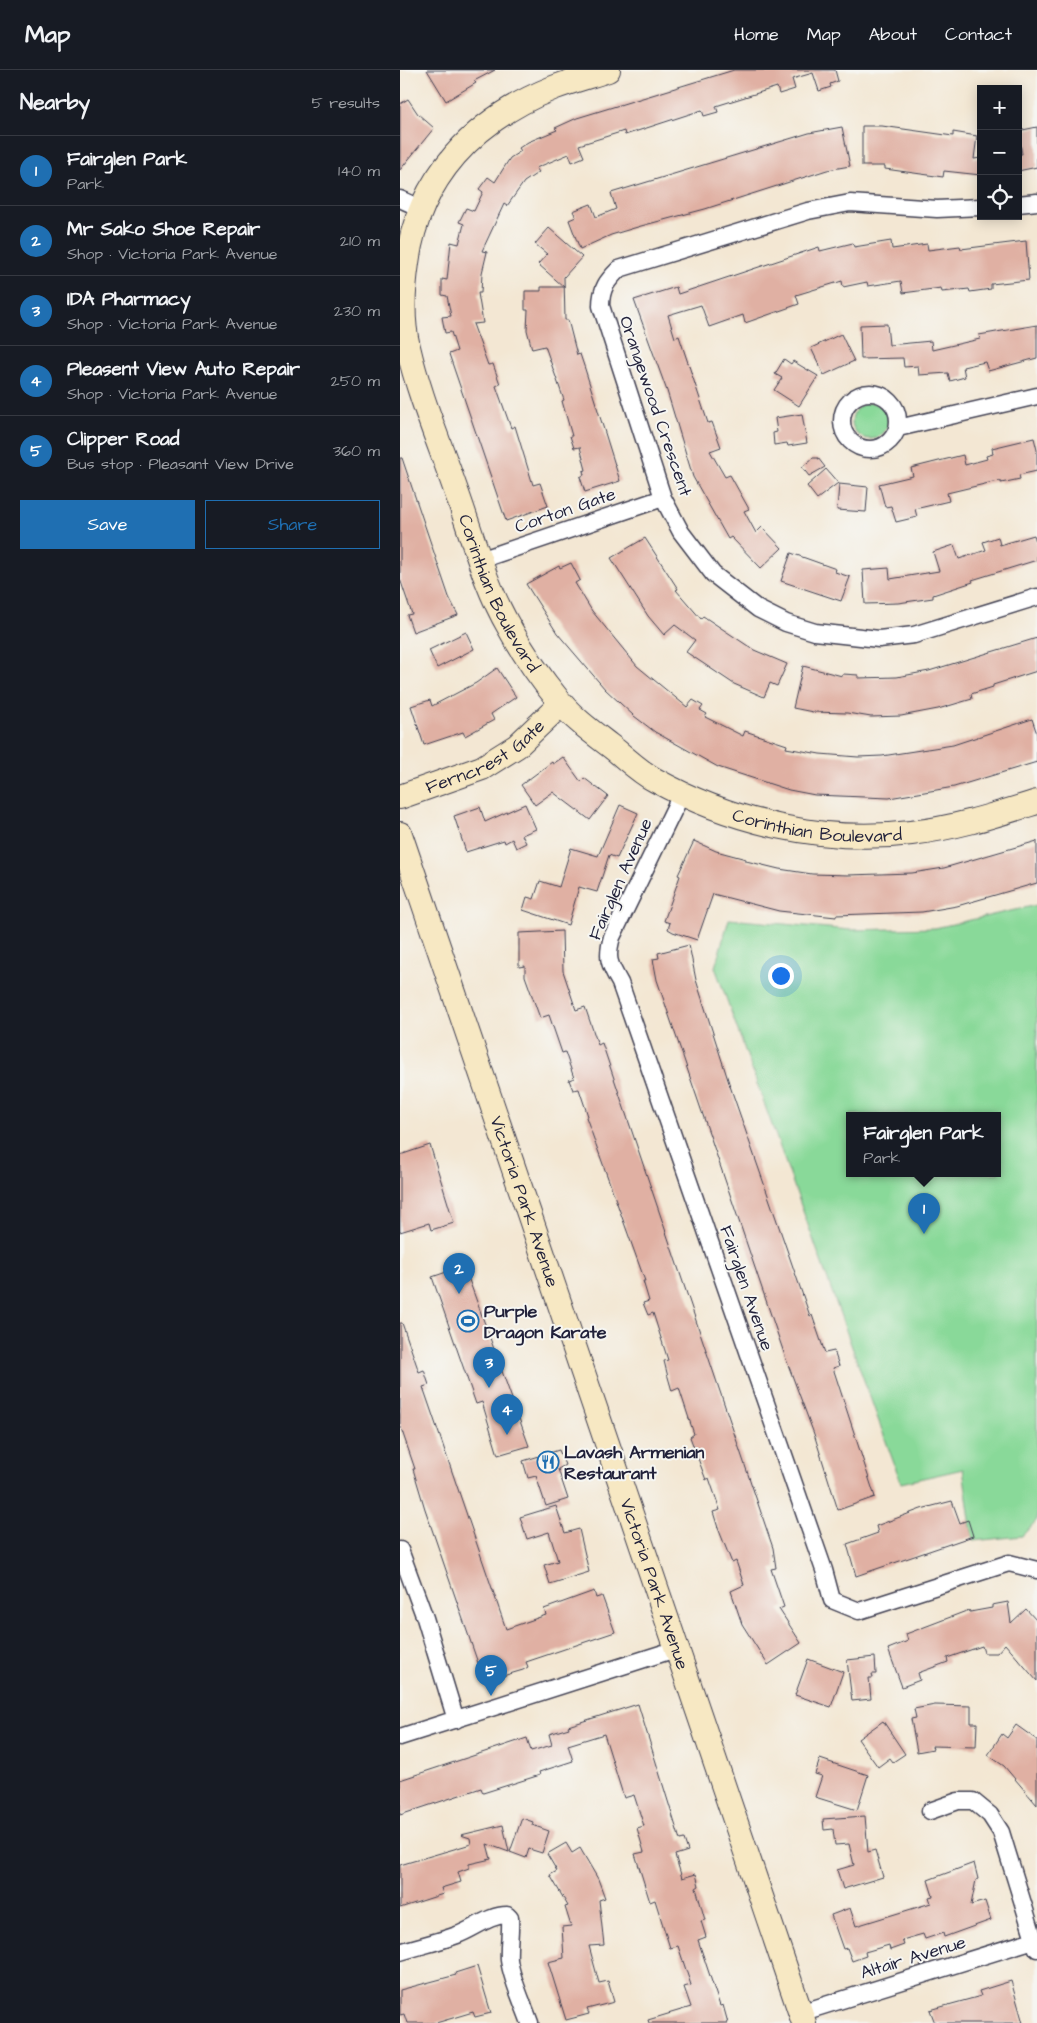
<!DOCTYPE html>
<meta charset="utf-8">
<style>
body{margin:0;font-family:"Architects Daughter",sans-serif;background:#242831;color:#f1f3f6}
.controls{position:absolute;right:15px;top:15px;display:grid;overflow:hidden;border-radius:0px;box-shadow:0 2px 12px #0003}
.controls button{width:45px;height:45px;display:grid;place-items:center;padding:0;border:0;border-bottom:1px solid #363941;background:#171b24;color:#f1f3f6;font:25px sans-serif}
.you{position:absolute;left:380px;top:905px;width:18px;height:18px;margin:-12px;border:4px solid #fff;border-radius:50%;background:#1a73e8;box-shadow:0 0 0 8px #1a73e833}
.badge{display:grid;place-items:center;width:32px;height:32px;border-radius:50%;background:#1f6fb2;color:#fff;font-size:16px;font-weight:700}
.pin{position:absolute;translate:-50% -41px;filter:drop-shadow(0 1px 2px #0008)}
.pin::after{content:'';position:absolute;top:26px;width:18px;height:15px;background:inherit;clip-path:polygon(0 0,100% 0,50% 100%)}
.popup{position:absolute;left:446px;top:1042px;width:155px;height:65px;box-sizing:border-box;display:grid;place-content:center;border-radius:0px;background:#171b24;filter:drop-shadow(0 1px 4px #0005);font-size:16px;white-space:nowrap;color:#9ea1a6}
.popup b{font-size:19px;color:#f1f3f6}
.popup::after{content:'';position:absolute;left:50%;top:100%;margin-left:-10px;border:10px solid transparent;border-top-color:#171b24}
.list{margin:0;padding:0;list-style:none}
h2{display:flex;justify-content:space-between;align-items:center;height:65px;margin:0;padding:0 20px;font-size:21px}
h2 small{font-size:16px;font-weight:400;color:#9ea1a6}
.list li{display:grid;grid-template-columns:32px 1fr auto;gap:15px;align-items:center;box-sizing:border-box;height:70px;padding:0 20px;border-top:1px solid #363941}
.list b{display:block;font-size:19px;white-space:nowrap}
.list p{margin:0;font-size:16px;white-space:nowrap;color:#9ea1a6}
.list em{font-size:16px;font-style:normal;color:#9ea1a6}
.actions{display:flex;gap:10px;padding:15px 20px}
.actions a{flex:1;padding:11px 0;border:1px solid #1f6fb2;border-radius:0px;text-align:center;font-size:18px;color:#1f6fb2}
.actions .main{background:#1f6fb2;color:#fff}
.icon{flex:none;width:28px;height:28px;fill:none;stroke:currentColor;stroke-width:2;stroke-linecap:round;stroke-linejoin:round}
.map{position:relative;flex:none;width:637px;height:1953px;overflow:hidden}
header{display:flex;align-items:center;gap:30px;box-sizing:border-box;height:70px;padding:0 25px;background:#171b24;border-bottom:1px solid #363941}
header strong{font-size:24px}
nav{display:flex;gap:28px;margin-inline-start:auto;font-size:18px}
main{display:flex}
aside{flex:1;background:#171b24}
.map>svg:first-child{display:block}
.green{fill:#89d999;stroke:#567e6a;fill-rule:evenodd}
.building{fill:#e0b0a3}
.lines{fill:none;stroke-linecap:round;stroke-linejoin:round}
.street-casing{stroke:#414052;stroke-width:19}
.secondary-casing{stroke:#414052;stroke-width:26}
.street{stroke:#fff;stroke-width:16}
.secondary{stroke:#f7e8c3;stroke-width:24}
.labels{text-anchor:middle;stroke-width:4;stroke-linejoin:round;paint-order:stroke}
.street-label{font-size:18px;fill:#22223b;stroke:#f6f6f2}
.poi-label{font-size:18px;font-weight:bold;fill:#22223b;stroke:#f6f6f2;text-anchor:start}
</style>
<header>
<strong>Map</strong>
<nav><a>Home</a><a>Map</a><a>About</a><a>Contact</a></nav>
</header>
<main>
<aside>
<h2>Nearby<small>5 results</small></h2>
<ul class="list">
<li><span class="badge">1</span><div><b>Fairglen Park</b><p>Park</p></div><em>140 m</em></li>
<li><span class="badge">2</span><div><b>Mr Sako Shoe Repair</b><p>Shop · Victoria Park Avenue</p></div><em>210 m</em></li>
<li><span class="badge">3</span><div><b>IDA Pharmacy</b><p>Shop · Victoria Park Avenue</p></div><em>230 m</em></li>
<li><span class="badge">4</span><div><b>Pleasent View Auto Repair</b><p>Shop · Victoria Park Avenue</p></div><em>250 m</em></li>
<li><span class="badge">5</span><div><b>Clipper Road</b><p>Bus stop · Pleasant View Drive</p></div><em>360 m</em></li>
</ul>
<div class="actions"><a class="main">Save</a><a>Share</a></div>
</aside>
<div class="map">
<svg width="637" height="1953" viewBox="0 0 637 1953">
<rect width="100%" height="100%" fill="#f6f6f2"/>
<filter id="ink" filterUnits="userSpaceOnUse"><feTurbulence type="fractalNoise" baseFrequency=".02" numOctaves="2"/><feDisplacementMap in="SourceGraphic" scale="10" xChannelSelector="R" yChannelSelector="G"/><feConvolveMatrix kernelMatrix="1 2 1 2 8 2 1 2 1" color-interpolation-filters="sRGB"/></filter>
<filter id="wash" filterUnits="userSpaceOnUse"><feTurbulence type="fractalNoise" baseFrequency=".0096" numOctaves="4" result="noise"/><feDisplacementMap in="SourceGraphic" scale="20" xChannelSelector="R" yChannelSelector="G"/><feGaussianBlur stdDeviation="1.12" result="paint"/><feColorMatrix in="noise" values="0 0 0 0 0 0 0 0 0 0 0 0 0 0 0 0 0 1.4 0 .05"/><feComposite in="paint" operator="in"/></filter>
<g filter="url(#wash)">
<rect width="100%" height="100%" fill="#f3e7d3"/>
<path class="green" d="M452 351a18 18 0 1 1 36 0a18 18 0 1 1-36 0Z
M637,835V1450L622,1466L573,1471L563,1399L501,1413L315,897L329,849L450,860L535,858ZM450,1045H598V1103H450Z"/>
<g id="blocks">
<path class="building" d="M27,0H95L74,11L76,13L46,31Z
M334,0H435L438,11L430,14L431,17L419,21L413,3L392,9L395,19L379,24L377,17L316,36L318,42L304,46L302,40L225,65L224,61L179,75L184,87L172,92L169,84L136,98L139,102L124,112L107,136L104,134L82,181L87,182L82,203L81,223H78L83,253L73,254L88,295L93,294L100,314L96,316L111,358L115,356L133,415L140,413L148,436L106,451L49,284L57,281L51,262L45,263L42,247L51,246L47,226L42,225V209L47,210L51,172L59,174L64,154L59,152L66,138L74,141L83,122L79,119L88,107L95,112L110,88L121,81L119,78L128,72L157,60L155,58L177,48Z
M8,29L18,44L34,58L0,100V34Z
M462,56H482L553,66V62L577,66L574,89L581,88V105L544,101L543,107L485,99V96H462Z
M442,57L450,96L427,100L305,139L241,156L211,165L180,179L169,150L176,147L173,141L191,134L196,147L216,139L211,123L409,63Z
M637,57V97L618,101V84H622L618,61Z
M149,158L182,187L164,207L165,250H168L177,285L180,284L185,299L220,411L185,422L180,407L184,405L183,401L186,400L180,377L174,378L170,366H172L162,331L164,330L145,276L132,279L127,260L128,240H125V221H141V217H164L138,194L147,184L135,174Z
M491,171L492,179L527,174L528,180L560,176L561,179L626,171L629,210L591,214V219L570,222L569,219L542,222L541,218L503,223L501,211L468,216L467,212L443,217L442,211L396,225L399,234L345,253L343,245L309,257L301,235L268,245L275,268L279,266L308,353L312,352L321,377L310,381L325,407L330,405L349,439L344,441L356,463L362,457L382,478L361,498L331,467L328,469L293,407L267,321L234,230L276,217L278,224L419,177L420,181L453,173L454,177Z
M487,254L489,275L531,271L532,280L580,269L579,265L637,255V288L588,301L585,292L563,297L565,307L550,311L548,303L519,305L518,296L504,297L503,288L461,289L460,255Z
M441,264L454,291L424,305L411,278Z
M384,289L391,294L393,291L401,296L418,306L399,336L374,320L382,308L375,304Z
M402,344L407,373L388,376L387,373L374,375L373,363L377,362L375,348Z
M634,368L637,380V401L619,405L620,409L601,413V411L593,412L547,423L549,431L515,439L517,447L496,452L491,436L485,437L479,414L513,406L511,398L563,385L565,395L587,389L586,386L593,384L592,378Z
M0,388H2L49,527L58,545L13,562L7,545L12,544L0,509Z
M413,388H418L425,397L409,406L402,397Z
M426,399L438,413L417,429L407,416Z
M439,414L468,417L466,442L437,440Z
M634,465L637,475V490L572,510L573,512L533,525V528L498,533L465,534L463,500L489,498L490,509L539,501L533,482L554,475L559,489L586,480L583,472L598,467L600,475Z
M245,468L278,519L276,520L301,549L303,546L354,580L387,594L377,616L370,613L364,627L334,614L286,582L295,570L275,555L264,565L248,546L211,488Z
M391,483L436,499L435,502L450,507L441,531L381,511Z
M171,493L180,510L175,513L192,541L237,596L287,637L293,630L303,636L300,640L307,644L305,647L343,666L345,661L387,675L386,678L420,684L458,687L482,686L553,675L632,649L637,664V692L554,717L489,728L415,725L389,720L318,697L255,662L234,646L205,619L157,563L126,514L159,496L160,498Z
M66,562L74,579L37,598L29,580Z
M637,568V601L593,615V617L571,624L572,629L538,639L501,646L471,647L447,643L413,642L393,638L403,596L442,606L443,604L458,605V608L497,607L529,601Z
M97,598L116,627L91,644L94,650L65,666L63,662L24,675L11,636L30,630L32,636L76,613Z
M163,687L181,712L184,708L208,726L190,750L153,722L135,735L121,715L152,692L153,694Z
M125,734L136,759L122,765L126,773L116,778L112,769L105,773L104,770L66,782L54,746L80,737L85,752Z
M220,735L238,743L217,788L209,785L197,822L179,817L168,855L123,840L127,827L134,829L140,811L159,817L171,778L198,786Z
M294,771L316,781L346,789V791L379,799L412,804L448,805L512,803L544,798L637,771V813L557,836L522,842L436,845V847L379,841L313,824L297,870L273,862L268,859L270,853L264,851L280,806L278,805Z
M162,861L163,901L176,940L185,937L198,975L202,973L373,1478L376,1498L371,1499L384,1537L379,1539L401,1573L368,1595L342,1554L331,1521L344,1515L336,1491L332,1493L318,1458L313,1442L320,1440L309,1408L306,1410L290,1367L294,1364L279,1318L272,1321L268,1307L264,1291L268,1290L253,1243L248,1245L243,1233L249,1231L243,1211H245L186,1047L188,1046L179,1019L173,1020L169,1010L174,1008L165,982L162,983L149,945L140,948L125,906V896L119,897V863Z
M289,875L296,910L330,1016L410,1246L412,1245L425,1283L434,1281L439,1296L433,1298L475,1427L438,1440L414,1364L386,1289L257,910L253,889L259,888L258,883Z
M30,1075L54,1153L31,1160L29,1153L0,1162V1085Z
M64,1196L129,1376L98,1385L82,1332L76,1334L32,1207Z
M0,1253H2L19,1302L24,1300L29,1315L23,1317L106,1559L146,1545L144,1539L194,1521L196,1528L202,1526L215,1562L126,1592L128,1597L123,1600L86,1611L81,1595L79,1596L25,1439L13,1399H15L0,1355Z
M159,1380L165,1395L158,1399L168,1429L146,1436L136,1406L128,1408L123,1391Z
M552,1431L560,1453L568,1450L573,1466L456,1506L447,1474L478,1463L476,1456L521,1439Z
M156,1436L165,1463L179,1459L189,1502L150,1514L144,1495L158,1491L149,1462L127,1469L120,1447Z
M608,1532L611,1553L626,1539L637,1551V1611L605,1574L597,1583H584L582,1576L547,1588L548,1592L518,1603L520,1610L502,1617L488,1579L508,1571L506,1564L569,1540L570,1542L592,1538V1535Z
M475,1587L476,1604H472L473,1608H469L471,1629L452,1631L447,1590Z
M408,1589L443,1602L431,1637L395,1625Z
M238,1634L280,1770L284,1769L288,1781L275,1785L282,1808L296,1804L299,1816L296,1818L305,1850L301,1851L306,1867L298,1870L320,1936L323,1935L328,1953H249L248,1950L291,1937L284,1917L291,1915L278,1876L270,1878L255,1830L250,1832L235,1784L244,1782L237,1758L244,1756L234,1725L224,1728L204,1664L168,1675L173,1691L139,1702L140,1705L83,1723L81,1718L0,1745V1710L127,1668L131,1681L152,1675L149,1664L169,1658L168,1656Z
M535,1635L571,1636V1653H577L576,1677L532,1676L533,1679L517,1682L511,1649L516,1648L514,1639Z
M483,1651L505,1684L493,1692L490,1688L478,1697L458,1669Z
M616,1655L637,1670V1735L604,1696L588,1685L602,1664L607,1668Z
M420,1689L468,1705L457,1740L415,1727L422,1706L415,1704Z
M465,1746L468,1782L475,1780L483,1807L443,1819L437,1800L454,1795L449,1774L435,1775L433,1759L424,1760L423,1749Z
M122,1748L133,1752L132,1755L149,1761L142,1783L129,1779L126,1788L110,1782Z
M103,1755L109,1782L87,1774L91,1789L69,1794V1798L58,1802L61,1812L41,1818L43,1824L0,1838V1795L71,1774L70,1768L61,1765Z
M166,1773L172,1783L180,1778L198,1809L205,1828L199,1830L204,1875L189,1876L199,1913L208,1911L214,1932L187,1939L189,1944L166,1950L148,1892L164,1888L162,1857L171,1856L165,1837L168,1836L150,1805L157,1801L147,1784Z
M574,1793L578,1809L576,1810L571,1835L585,1831L591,1850L544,1867L543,1863L525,1869L523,1864L502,1870L504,1875L490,1880L489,1875L465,1882L466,1886L452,1891L447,1878L443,1879L431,1845L450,1838L456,1856L531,1833L529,1827L533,1826L528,1810Z
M77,1896L91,1943L75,1947L73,1942L36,1953H7L4,1944L0,1945V1920L56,1905L55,1903Z
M611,1911L623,1953H535L530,1940L581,1926L579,1921Z"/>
</g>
</g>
<g filter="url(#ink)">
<use href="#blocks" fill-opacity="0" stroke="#414052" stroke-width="1"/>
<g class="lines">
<g class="street-casing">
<path id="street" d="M0,129L20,138
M618,134L637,132
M581,137L537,139L450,133L408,141L219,199C207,211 201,218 201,236L263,428L281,462L313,504L358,539L386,553L415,562L479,569L514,565L637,527
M442 351a28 28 0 1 1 56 0a28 28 0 1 1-56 0Z
M498,358L637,326
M80,490L263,428
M282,723L212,867C206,888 209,894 220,913L424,1500L432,1530L459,1541L609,1493L637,1500
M0,1480L25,1548L56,1650
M0,1667L276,1579
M530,1741L558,1731H573L590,1745L601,1762L637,1879
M0,1882C19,1876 38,1872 57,1865C74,1859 89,1845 107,1845L110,1848C111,1862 108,1875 109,1890C112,1911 123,1933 130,1953
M400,1943L637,1869"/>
</g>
<g class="secondary-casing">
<g id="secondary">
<path id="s1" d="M208,0C190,6 171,11 153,18C75,49 18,108 7,193C3,220 1,249 8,277C19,325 39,372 55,418C72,464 84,514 109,557C123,583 141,609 160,632C174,649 192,662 209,675C224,686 238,701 255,710C331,752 424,774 511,763C555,758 595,745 637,732"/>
<path id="s2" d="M0,727L82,698L117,676L161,634"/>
<path id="s3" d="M0,764L404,1953"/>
</g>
</g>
<use href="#street" class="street"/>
<use href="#secondary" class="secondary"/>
</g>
</g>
<defs>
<g id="stadium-ring" transform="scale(1.125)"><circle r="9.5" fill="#f6f6f2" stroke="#1f6fb2" stroke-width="1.5"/><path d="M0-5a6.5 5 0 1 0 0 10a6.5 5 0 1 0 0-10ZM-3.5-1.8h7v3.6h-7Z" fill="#1f6fb2"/></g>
<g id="restaurant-ring" transform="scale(1.125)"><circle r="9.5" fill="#f6f6f2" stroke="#1f6fb2" stroke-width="1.5"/><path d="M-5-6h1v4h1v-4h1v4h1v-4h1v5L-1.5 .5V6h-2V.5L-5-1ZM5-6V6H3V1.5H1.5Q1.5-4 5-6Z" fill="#1f6fb2"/></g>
</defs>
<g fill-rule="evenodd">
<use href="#stadium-ring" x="68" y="1251"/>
<use href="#restaurant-ring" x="148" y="1392"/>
</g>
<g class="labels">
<g class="street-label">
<text transform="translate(256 336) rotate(71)" y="6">Orangewood Crescent</text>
<text transform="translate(165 440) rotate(-19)" y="6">Corton Gate</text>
<text dy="6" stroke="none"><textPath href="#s1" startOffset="645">Corinthian Boulevard</textPath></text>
<text dy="6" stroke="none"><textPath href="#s2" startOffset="95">Ferncrest Gate</textPath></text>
<text dy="6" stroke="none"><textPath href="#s1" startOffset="1065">Corinthian Boulevard</textPath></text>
<text transform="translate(220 809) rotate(-66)" y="6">Fairglen Avenue</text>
<text dy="6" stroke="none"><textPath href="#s3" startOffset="388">Victoria Park Avenue</textPath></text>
<text transform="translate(347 1218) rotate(71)" y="6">Fairglen Avenue</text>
<text dy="6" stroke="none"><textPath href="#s3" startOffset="792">Victoria Park Avenue</textPath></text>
<text transform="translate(513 1887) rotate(-17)" y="6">Altair Avenue</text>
</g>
<g class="poi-label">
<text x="84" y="1247">Purple<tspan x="84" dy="21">Dragon Karate</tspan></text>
<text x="164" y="1388">Lavash Armenian<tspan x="164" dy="21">Restaurant</tspan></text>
</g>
</g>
</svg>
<div class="controls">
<button>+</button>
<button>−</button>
<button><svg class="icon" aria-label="locate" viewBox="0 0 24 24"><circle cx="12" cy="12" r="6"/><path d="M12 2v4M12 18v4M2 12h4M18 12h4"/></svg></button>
</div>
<div class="you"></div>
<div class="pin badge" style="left:524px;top:1164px">1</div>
<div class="popup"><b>Fairglen Park</b>Park</div>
<div class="pin badge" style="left:59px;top:1224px">2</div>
<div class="pin badge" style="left:89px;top:1318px">3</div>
<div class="pin badge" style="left:107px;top:1365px">4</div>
<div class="pin badge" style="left:91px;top:1626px">5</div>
</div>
</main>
